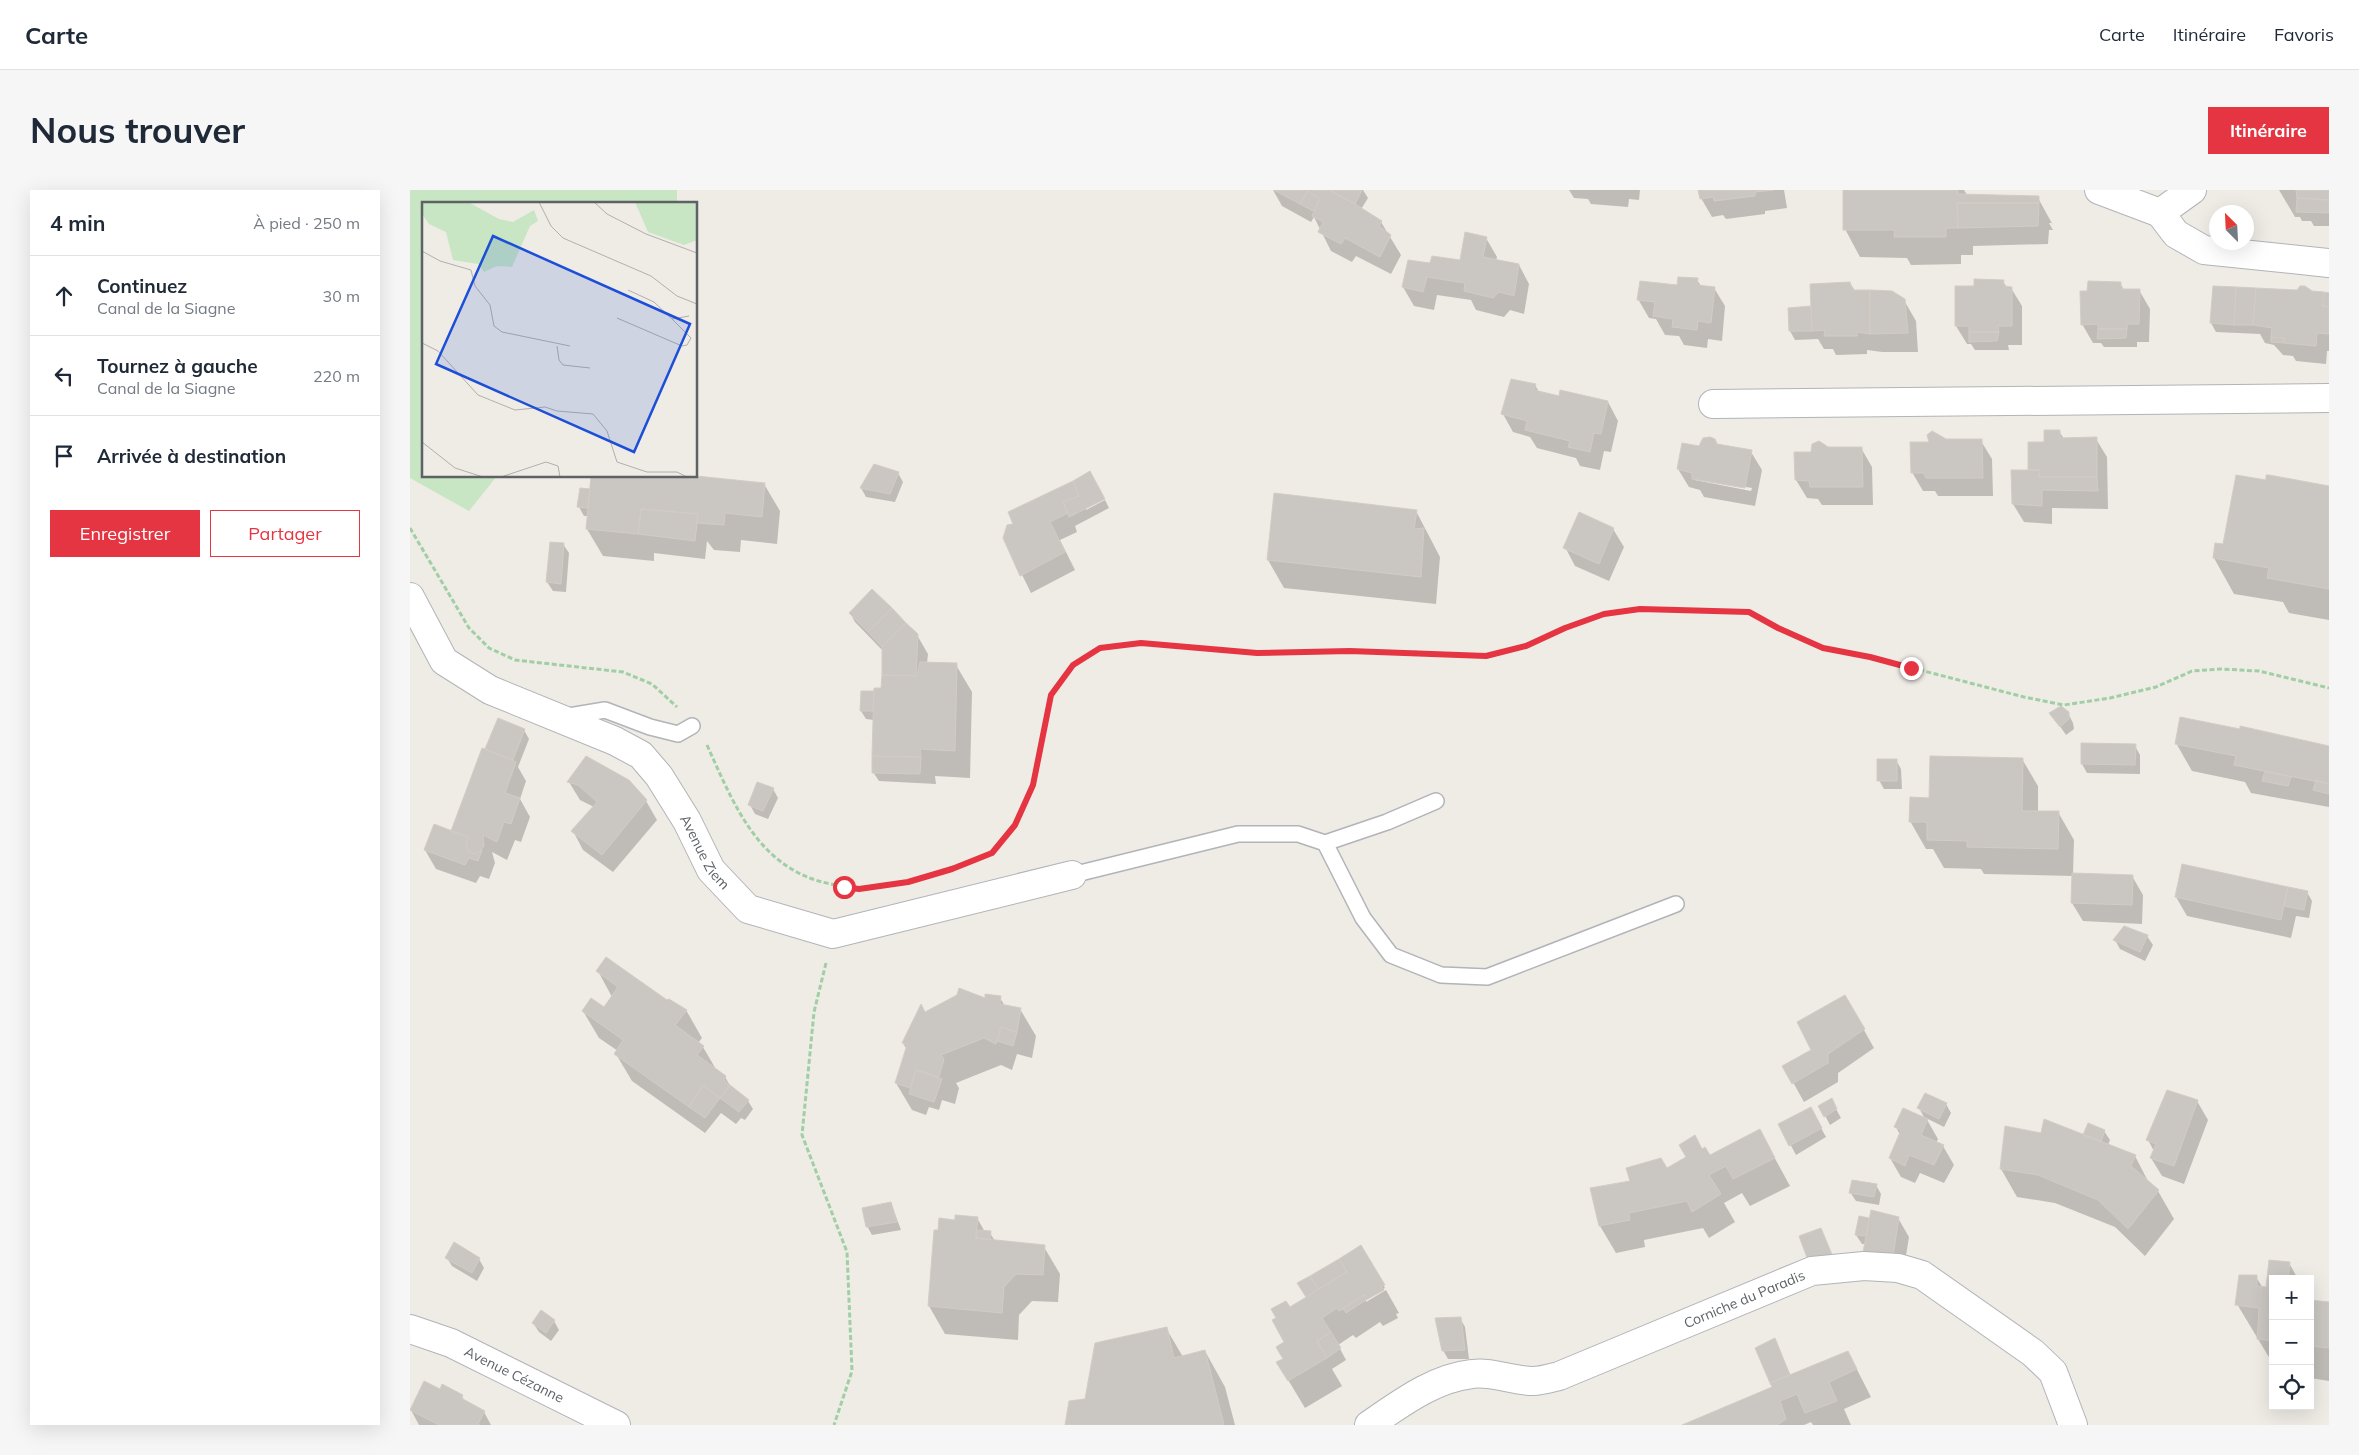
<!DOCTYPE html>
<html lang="fr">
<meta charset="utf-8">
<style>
body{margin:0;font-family:Mulish,sans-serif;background:#f6f6f7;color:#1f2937}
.controls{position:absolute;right:15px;bottom:15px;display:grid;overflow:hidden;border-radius:0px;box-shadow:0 5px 20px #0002}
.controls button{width:45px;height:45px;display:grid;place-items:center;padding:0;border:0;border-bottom:1px solid #e0e1e3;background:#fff;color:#1f2937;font:25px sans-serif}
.compass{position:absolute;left:1799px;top:15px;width:45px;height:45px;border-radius:50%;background:#fff;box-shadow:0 5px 20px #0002;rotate:336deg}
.stop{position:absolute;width:15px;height:15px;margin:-11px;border:4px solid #e63542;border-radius:50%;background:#fff}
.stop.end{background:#e63542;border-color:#fff;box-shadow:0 1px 5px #0008}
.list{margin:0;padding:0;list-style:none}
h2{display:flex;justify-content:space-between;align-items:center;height:65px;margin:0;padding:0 20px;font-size:21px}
h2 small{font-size:16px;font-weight:400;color:#747a83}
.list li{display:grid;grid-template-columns:32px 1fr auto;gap:15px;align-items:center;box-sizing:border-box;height:80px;padding:0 20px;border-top:1px solid #e0e1e3}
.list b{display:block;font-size:19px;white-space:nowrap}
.list p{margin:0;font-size:16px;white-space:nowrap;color:#747a83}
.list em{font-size:16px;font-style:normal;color:#747a83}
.actions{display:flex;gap:10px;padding:15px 20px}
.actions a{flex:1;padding:11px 0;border:1px solid #e63542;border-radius:0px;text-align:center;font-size:18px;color:#e63542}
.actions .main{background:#e63542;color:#fff}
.icon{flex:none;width:28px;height:28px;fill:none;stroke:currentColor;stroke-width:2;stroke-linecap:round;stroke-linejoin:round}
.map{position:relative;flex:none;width:1919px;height:1235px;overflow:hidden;border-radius:0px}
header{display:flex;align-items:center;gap:30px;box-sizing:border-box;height:70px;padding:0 25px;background:#fff;border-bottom:1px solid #e0e1e3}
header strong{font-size:24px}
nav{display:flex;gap:28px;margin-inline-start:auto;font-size:18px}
.intro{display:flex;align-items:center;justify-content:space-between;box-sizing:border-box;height:120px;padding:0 30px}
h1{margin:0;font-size:35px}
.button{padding:12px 22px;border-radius:0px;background:#e63542;color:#fff;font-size:18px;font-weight:700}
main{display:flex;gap:30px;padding:0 30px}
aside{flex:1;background:#fff;border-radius:0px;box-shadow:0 5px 20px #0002}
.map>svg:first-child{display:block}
.green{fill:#c8e6c3}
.shadow{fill:#0003;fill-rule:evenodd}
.building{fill:#cac6c2;stroke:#d4ccc4}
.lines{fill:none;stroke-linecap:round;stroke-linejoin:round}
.service-casing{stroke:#b1b4b8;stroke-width:18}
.minor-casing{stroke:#b1b4b8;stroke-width:30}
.path{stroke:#a0cfa5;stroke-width:3;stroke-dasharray:5 2.5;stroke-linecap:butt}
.service{stroke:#fff;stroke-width:15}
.minor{stroke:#fff;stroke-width:28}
.route{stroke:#e63542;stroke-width:6}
.labels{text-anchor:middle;stroke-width:4;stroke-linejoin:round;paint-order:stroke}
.street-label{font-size:14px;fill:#5d6266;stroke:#fff}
.inset-road{fill:none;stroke:#b1b0ae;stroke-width:1}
.view{fill:#1d4ed8;fill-opacity:0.15;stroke:#1d4ed8;stroke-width:2.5}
.inset-edge{fill:none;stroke:#5d6266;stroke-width:2.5}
</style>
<header>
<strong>Carte</strong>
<nav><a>Carte</a><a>Itinéraire</a><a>Favoris</a></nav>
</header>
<div class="intro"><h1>Nous trouver</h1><a class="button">Itinéraire</a></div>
<main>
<aside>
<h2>4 min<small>À pied · 250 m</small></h2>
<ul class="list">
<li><svg class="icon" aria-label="ahead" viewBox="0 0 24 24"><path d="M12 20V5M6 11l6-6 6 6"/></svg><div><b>Continuez</b><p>Canal de la Siagne</p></div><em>30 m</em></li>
<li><svg class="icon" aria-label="left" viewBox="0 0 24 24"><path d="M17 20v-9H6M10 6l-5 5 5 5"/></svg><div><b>Tournez à gauche</b><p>Canal de la Siagne</p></div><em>220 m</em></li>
<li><svg class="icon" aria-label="arrive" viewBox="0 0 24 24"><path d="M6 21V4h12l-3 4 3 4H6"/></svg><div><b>Arrivée à destination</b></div></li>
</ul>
<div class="actions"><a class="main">Enregistrer</a><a>Partager</a></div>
</aside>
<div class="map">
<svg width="1919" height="1235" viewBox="0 0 1919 1235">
<rect width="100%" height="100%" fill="#efebe5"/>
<path class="green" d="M0,0H267V14H14V286H87L59,321L0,288Z"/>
<path class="shadow" d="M863,0H953L958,8L950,21L971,32L991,65L981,84L946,66L942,72L921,61L904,27L901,32L872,16Z
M1159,0H1230L1229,10L1219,9L1218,17L1181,14L1178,9L1164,8Z
M1290,0H1374L1377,18L1355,21V24L1316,29L1313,25L1302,27L1291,8Z
M1435,0H1554L1557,5L1628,8L1644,37L1642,33H1639L1643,40H1639L1638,54L1563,56V65H1551V74L1501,75L1497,68L1450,67L1435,39Z
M1869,0H1919V36H1904L1901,31H1892L1890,27H1885Z
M1076,48L1087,67L1086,71L1109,75L1119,94L1114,124L1100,120L1094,127L1066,120L1061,110L1027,105L1024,120L1004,116L993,97L1021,75L1051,71Z
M1287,90L1291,96L1304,98L1315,116L1312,151L1298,149L1297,158L1274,155L1269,146L1255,145L1246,129L1239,128L1228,109Z
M1593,91L1597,98H1601L1612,116V155H1598L1599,160H1565L1561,154H1557L1546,136L1565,97Z
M1440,93L1445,101L1495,112L1506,131L1508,162H1472L1457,160V164L1426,165L1423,159H1414L1408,149L1385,150L1380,141L1400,118Z
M1710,93L1714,100H1729L1740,119L1739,152H1727V157H1694L1691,153H1683L1672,134L1679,102Z
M1902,102L1919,104V161H1917L1916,174L1886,171L1883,166L1873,165L1864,155L1855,153L1850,144L1806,142L1801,133Z
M1125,195L1129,202L1150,208L1198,212L1208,231L1201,262L1194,261L1190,280L1170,276L1166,268L1127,258L1120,247L1103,242L1093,224Z
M1649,241L1654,249H1686L1697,267L1698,319L1642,318V334L1614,332L1603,314L1619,281Z
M1536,250L1571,251L1582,269L1583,306H1528L1525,301H1513L1502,282L1520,253Z
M1307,256L1341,262L1352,280L1345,316L1294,307L1290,300L1279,297L1268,279L1289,257ZM1285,288L1342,298L1341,301L1285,290Z
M1418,258H1451L1462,277L1463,315H1412L1408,309L1397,308L1386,290L1402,263Z
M488,283L493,292L485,312L456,307L451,298Z
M1858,291L1919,297V430L1879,423L1873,412L1824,404L1804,368L1806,354L1814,356Z
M354,294L370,321L367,354L331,350L330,362L304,360L297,351L295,369L244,363V371L193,366L177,339L179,326H174L169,317Z
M694,308L676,317V320L695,310L699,318L665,336L667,342L650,350L665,380L621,403L594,348Z
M1006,321L1030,367L1026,414L874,398L858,370Z
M1203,339L1214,357L1199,391L1165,376L1155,357Z
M141,353L153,354L159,363L156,402L143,401L137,392Z
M440,423L507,445L518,464L517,473L546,475L562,502L560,588L525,586L526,594L469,591L463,582L464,530L456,529L451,521L465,502L472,500L473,461L445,432Z
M1641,523H1658L1663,533L1664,539L1656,545Z
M114,540L119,549L108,577L116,591L110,609L120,627L111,652L105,650L97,670L82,662L85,673L79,689L70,686L66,693L26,679L15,660L25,635L42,642L78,562L77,559Z
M1766,553L1919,557V617L1841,603L1835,592L1782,581Z
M1725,556L1730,565V584L1677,583L1672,574Z
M1612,569L1628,596V622H1648L1664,650L1663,684L1722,686L1733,705L1732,734L1673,731L1662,713L1663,686L1574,684L1571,679L1534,678L1523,659H1516L1500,631L1520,609Z
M1486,570L1491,579L1492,599H1474L1469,590Z
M159,592L236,611L247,630L203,682L173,660L163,641L184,617L170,610Z
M363,599L368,608L358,629L345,624L340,615Z
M1772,676L1897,702L1902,711L1899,728L1886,726L1881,748L1777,726L1766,707Z
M1737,746L1743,755L1735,771L1710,759L1705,750Z
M188,781L276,820L292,848L288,853L293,857L307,881L315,887L321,897L338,911L343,919L335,930L331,928L326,934L311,923L295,943L222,891L206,864L208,861L189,848L173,821L194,818L202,807Z
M1435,806L1464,858L1428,883V892L1394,912L1374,876L1402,860Z
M590,808L595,816L610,819L626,846L622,868L607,864L602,880L591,875L546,893L549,898L545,914L532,910L529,920L519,917L516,925L502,920L486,893L497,860L493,853L515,824Z
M1421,910L1431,928L1420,935L1410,916Z
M1787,911L1798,930L1774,994L1752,986L1741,968L1744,961L1738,950Z
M1536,914L1541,923L1534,937L1516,928L1528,949L1526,953L1533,956L1544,975L1534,993L1510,983L1505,993L1491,987L1480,968L1490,945L1486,937L1515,929L1509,918Z
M1405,927L1416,947L1386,965L1370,935Z
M1350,941L1380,996L1340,1016L1332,1003L1314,1013L1325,1032L1299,1048L1293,1038L1234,1050L1235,1057L1206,1063L1190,1036L1182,999L1221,992L1257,980L1292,961L1300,967Z
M1694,941L1700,950L1698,955L1725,966L1740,995L1748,1001L1764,1029L1735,1066L1705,1037L1645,1013L1607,1007L1591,979L1674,946Z
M1466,995L1471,1004L1469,1015L1446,1011L1440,1002Z
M481,1013L491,1040L462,1045L457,1036Z
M567,1028L575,1042L580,1043L585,1051L634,1057L650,1084L648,1112L622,1111L609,1125L608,1150L535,1144L519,1116L546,1031Z
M1450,1028H1488L1499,1047L1493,1084L1465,1080L1454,1061L1456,1054H1452L1446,1045Z
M950,1057L975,1098L956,1109V1112L976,1100L989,1123L986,1124L988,1128L973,1136L970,1132L946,1148L943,1145L928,1155L936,1170L922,1179L932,1196L895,1218L868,1173L874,1169L879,1118L897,1108L889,1094Z
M37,1068L69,1069L74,1078L67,1091L42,1076Z
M1861,1072L1879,1073L1888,1089H1863V1174L1827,1114L1846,1087L1853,1098H1857Z
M1900,1112L1919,1114V1191L1900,1188Z
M1050,1128L1055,1137L1059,1169H1038L1033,1160Z
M144,1131L149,1140L141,1151L129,1142L123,1133Z
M756,1138L773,1167L795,1161L815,1197L825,1235H656L676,1210Z
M1364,1149L1381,1186L1438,1162L1461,1207L1434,1219L1441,1235H1403L1401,1232L1394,1235H1276L1363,1198Z
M30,1200L52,1206L55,1212L74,1222L81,1235H9L1,1220Z"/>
<path class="building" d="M864,0H919L945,14L972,31L969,36L981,45L970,67L935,48L931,54L908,42L913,32L902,26L910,9L898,1L890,14Z
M919,0H952L945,14Z
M1288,0H1364L1345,2V6L1304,11L1303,7L1290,9Z
M1433,0H1548V4L1629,6V13H1547L1548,38H1536V47H1484L1485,40H1433Z
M1886,0H1919V10L1887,8Z
M898,1L910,9L903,21L890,14Z
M1887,8L1919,10V23L1886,22Z
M1547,13H1629L1628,36L1548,38Z
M1055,42L1077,47L1073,67L1109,74L1104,106L1089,102L1083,108L1054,101L1055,93L1017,87L1013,102L992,97L998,70L1020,73L1022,66L1050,70Z
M1268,87L1288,88L1287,95L1305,97L1301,133L1288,131L1287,140L1262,137L1263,129L1243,126L1245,112L1227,110L1230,91L1267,95Z
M1564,89L1594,90L1593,96L1602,97V136H1588L1589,142H1559V136H1545V96H1564Z
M1678,91L1711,92V99H1730L1729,134H1717V139H1688V134L1671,135L1670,101H1677Z
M1440,92L1442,100H1460V144L1447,142V146H1414L1415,140L1402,141L1400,94Z
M1803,96L1826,97L1824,135L1800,133Z
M1890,96H1895L1902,101L1914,102L1912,116L1919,117V144L1907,143L1906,156L1874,153L1875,148L1861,147L1862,138L1843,135L1846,98L1887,100Z
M1826,97L1846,98L1843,135H1824Z
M1460,100L1482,101L1495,109L1498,143L1460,144Z
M1914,102L1919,103V117L1912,116Z
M1401,116L1402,141H1379L1378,118Z
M1688,139H1717L1716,148L1687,149Z
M1559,142H1589L1587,151L1559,152Z
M1861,147L1875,148L1874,153L1861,152Z
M1101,189L1126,194L1124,200L1149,206L1150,200L1198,211L1191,244L1184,243L1180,262L1158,257L1160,251L1115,240L1117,231L1091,224Z
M1634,240H1650V248L1687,247V287H1629L1630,280H1618V252H1634Z
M1522,241L1536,249H1572L1573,288H1516L1514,283H1501L1500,252H1519L1517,245Z
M1300,247L1305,249L1307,254L1342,260L1335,298L1282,289V283L1267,279L1272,253L1289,256L1293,248Z
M1409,251L1418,257H1452L1453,297H1400L1399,291L1385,290L1384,262H1401L1402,254Z
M464,274L489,282L480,304L450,298Z
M1601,280H1630L1629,287H1687L1688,301L1632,300V316L1602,314Z
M680,281L695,309L659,327L653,312L669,306L663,291Z
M1826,285L1856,290V285H1859L1919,296V399L1857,388L1859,378L1803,368L1805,353L1813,354Z
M181,286H286L355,293L352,327L315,323L314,335L287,333L288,324L231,319L228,344L176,339Z
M663,291L669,306L653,312L658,323L640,332L655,362L610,386L593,348L597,335L603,334L598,322Z
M170,298L180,299L178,318L167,317Z
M864,303L1007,320L1004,339L1014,338L1011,387L857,370Z
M231,319L288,324L285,351L228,344Z
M1169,322L1204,338L1189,374L1153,358Z
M140,352L154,353L151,394L136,392Z
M462,399L482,418L458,442L439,423Z
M482,418L496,433L472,457L458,442Z
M496,433L508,444L506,486L472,485V457Z
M510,472L547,473L545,561L510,559L511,567L462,566L464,498H471L472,485L507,486Z
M451,501H464L463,521H450Z
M1651,516L1659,522V529L1650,537L1639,523Z
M1770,527L1830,539V536L1919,556V594L1824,575L1826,566L1765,554Z
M88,528L115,539L103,570L75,559Z
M1671,553L1726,554L1725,575L1671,574Z
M72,558L106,572L95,603L110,608L101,634L94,632L87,652L73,645L74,656L70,661L65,664L59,662L56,656L58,647L41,641Z
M176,566L219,590L237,610L192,665L161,641L187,612L168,595L157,592Z
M462,566L511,567L510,584L462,583Z
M1520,566L1613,568L1612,621H1649L1648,659L1557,657V651L1517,650V632H1499L1500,607L1519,608Z
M1467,569H1487V591H1467Z
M1855,581L1881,587L1878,596L1852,591Z
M1906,590L1919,594V604L1903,600Z
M347,592L364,598L353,621L338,615Z
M24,634L58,647L56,656L59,662L65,664L72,660L68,671L59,668L55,675L14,660Z
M1772,674L1878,697L1871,730L1765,707Z
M1662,683L1723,685L1722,715L1661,713Z
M1878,697L1898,701L1894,720L1874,716Z
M1714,736L1738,745L1730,762L1703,750Z
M196,767L257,810L259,809L277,820L265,835L294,856L287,865L316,886L314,890L320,895L310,908L293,895L279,917L204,864L213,850L172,821L181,808L194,817L208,797L186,781Z
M549,798L575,808V804L591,806L590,814L611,818L607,842L591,837L586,854L574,848L531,865L534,869L529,887L506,880L500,898L485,893L497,855L492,853L511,814L515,822L547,805Z
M1435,805L1455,839L1418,864V873L1382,894L1372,876L1401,860L1387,832Z
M591,837L607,842L603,856L587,851Z
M506,880L532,889L524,912L499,904Z
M293,895L310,908L295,928L279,917Z
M320,895L339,910L329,922L310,908Z
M1757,900L1788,910L1764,976L1740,968L1746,954L1736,950Z
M1515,903L1537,913L1529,929L1507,918Z
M1422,908L1427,919L1414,927L1408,916Z
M1401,917L1412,938L1379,956L1368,934Z
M1493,918L1518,929L1511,945L1534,955L1524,975L1499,965L1495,976L1479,968L1491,940L1484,937Z
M1634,929L1726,965L1721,976L1749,1000L1718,1039L1688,1010L1628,985L1590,979L1595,936L1631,943Z
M1678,933L1695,940L1691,952L1673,945Z
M1350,939L1365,968L1323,989L1316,976L1299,985L1311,1004L1282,1022L1277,1011L1219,1023L1220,1030L1189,1036L1180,998L1220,991L1216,978L1251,968L1257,978L1276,967L1269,955L1285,945L1292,959L1295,957L1300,965Z
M1442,990L1467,994L1464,1007L1439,1003Z
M481,1012L487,1032L456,1037L452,1018Z
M1461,1020L1489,1027L1483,1066L1453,1062Z
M545,1025L568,1027L566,1048L635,1055L633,1085L606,1084L594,1097L592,1123L518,1116L524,1040H528L529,1028L545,1030Z
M1449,1026L1459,1028L1456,1046L1445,1045Z
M1411,1038L1423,1067L1399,1073L1389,1046Z
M566,1040L581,1041L580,1050L566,1048Z
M44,1052L70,1068L62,1083L35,1068Z
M951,1055L975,1095L971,1097L974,1100L956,1110L954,1105L929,1121L927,1118L912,1128L921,1142L907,1151L917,1168L878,1191L866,1172L873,1169L866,1157L874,1152L862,1130L866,1128L861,1119L876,1111L880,1117L937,1082L929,1069Z
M929,1069L937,1082L908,1099L900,1086Z
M1859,1070L1880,1072L1878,1089H1863V1151L1847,1149L1849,1118L1825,1115L1829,1085H1847V1096L1856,1097Z
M900,1086L908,1099L896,1107L887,1093Z
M954,1105L956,1110L936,1123L933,1119Z
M1900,1110L1919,1112V1158L1900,1156Z
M131,1120L145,1130L136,1143L122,1133Z
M1051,1127L1055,1160L1032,1161L1025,1128Z
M757,1137L764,1168L795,1160L814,1235H655L659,1211L675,1209L685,1153Z
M921,1142L931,1158L917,1168L907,1151Z
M1365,1148L1380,1185L1360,1193L1345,1158Z
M1438,1161L1447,1179L1419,1192L1427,1211L1395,1223L1387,1204L1370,1211L1376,1229L1367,1235H1272L1362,1197L1360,1193Z
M14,1191L30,1199L32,1194L53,1205L51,1208L75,1221L68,1234L70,1235H29L0,1220Z"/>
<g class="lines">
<g class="service-casing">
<path id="service" d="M153,527L195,520L240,537L268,544L282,536
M915,653L953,728L981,765L1031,785L1077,787L1266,714
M662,685L828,644H888L915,653L977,632L1026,611"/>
</g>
<g class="minor-casing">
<g id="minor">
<path d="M1689,0L1750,23"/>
<path d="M1782,0L1750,23L1766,44L1794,60L1919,73"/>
<path d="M1303,214L1919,208"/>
<path id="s1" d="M0,407L34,471L80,500L205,551L231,565L249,586L277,631L301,680L338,719L423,744L662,685"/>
<path id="s2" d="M0,1139L41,1153L206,1235"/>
<path id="s3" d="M959,1235C990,1214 1024,1188 1062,1184C1082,1181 1102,1191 1123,1191C1131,1191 1141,1188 1149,1186L1402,1081L1454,1076L1488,1078L1512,1085L1623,1163L1643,1182L1663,1235"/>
</g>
</g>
<path class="path" d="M0,338L59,438L79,458L105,470L213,482L242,494L267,517
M297,555C324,615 349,680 421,694C430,696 442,700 451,699C465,698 479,695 493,693
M511,688L582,663L605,635L623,595L641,505L663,475L690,458L731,453L847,463L1005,462L1076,466L1116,456L1155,438L1194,424L1230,419L1339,422L1368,438L1413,458L1460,467L1614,507L1654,515L1700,508L1746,497L1782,481L1810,479L1849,481L1919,498
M416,773L404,822L392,945L437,1062L442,1181L424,1235"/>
<use href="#service" class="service"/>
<use href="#minor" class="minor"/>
</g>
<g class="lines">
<path class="route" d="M434,697L449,699L498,692L542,679L582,663L605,635L623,595L641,505L663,475L690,458L731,453L847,463L940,461L1076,466L1116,456L1155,438L1194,424L1230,419L1267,420L1339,422L1368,438L1413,458L1460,467L1501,478"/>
</g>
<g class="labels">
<g class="street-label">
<text dy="5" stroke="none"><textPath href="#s1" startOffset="408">Avenue Ziem</textPath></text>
<text dy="5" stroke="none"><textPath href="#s3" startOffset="405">Corniche du Paradis</textPath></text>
<text dy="5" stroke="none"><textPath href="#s2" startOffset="114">Avenue Cézanne</textPath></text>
</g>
</g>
<g transform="translate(12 12)">
<rect width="275" height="275" fill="#efebe5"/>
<path d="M0,0H46L77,17L91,20L112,8L116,19L108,24L90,65L75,64L62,70L56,62L31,58L24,30L7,22L0,12ZM213,0H275V38L262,43L226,30Z" fill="#c8e6c3"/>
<path class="inset-road" d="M117,0L129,24L141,36L229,74L255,94L275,102M172,0L185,12L224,32L275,51M0,49L18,59L49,68L53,84L68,103L72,124L80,130L148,144M206,88L232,100L250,117M195,116L260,144L265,143L269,136L250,117L267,114M0,141L16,149L56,193L93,208L123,205L135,209L171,212L185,229L195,260L225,270H255L265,275M135,144L137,158L141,163L168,166M0,240L33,266L61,275M79,275L124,260L136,264L138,275"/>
<path class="view" d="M71,34L268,122L212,250L14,162Z"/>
<rect width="275" height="275" class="inset-edge"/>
</g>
</svg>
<div class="controls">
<button>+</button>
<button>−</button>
<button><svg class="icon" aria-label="locate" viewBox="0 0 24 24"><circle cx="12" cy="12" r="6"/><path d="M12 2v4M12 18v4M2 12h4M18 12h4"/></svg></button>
</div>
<svg class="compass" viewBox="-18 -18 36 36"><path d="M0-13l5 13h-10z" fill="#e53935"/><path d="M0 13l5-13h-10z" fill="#747a83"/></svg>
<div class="stop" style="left:434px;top:697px"></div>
<div class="stop end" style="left:1501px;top:478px"></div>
</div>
</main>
